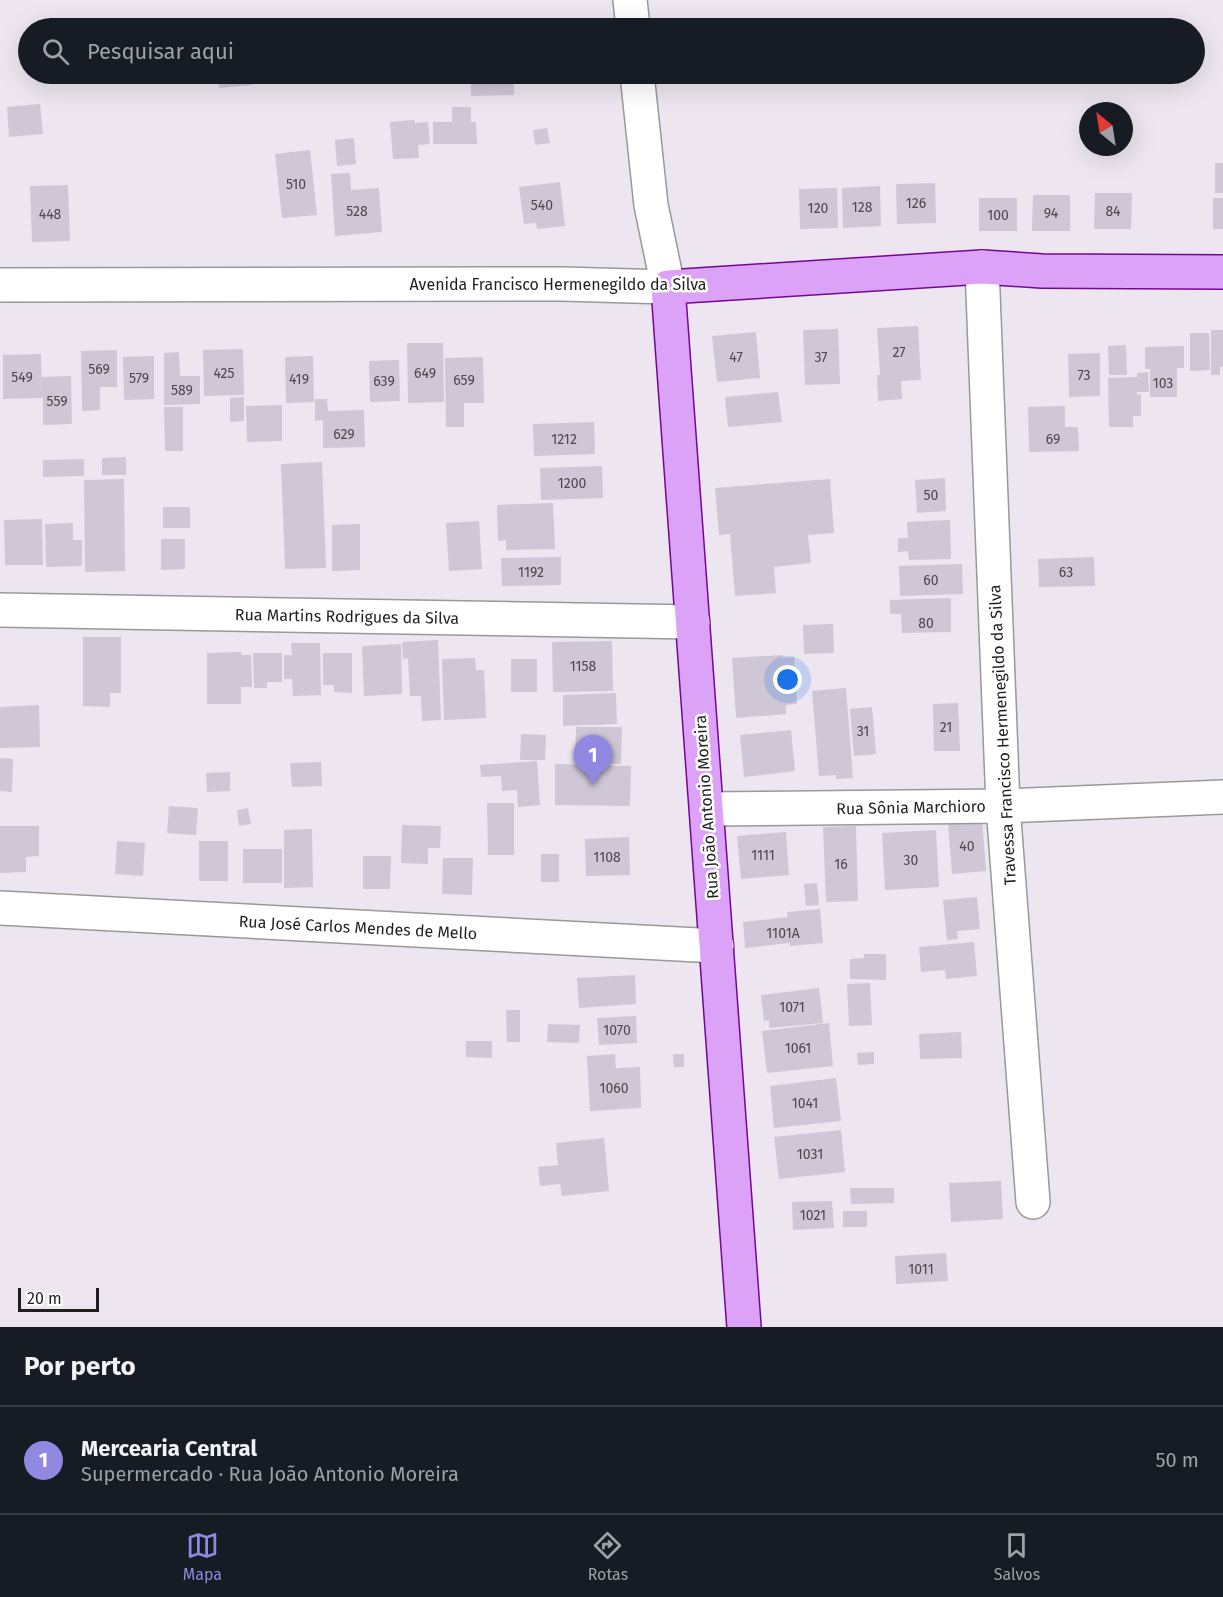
<!DOCTYPE html>
<html lang="pt">
<meta charset="utf-8">
<style>
body{margin:0;font-family:"Fira Sans",sans-serif;background:#242831;color:#f1f3f6}
.compass{position:absolute;left:1079px;top:102px;width:54px;height:54px;border-radius:50%;background:#171b24;box-shadow:0 6px 24px #0002;rotate:330deg}
.scale{position:absolute;left:18px;bottom:15px;width:81px;box-sizing:border-box;padding-left:6px;border:3px solid #1f1f1f;border-top:0;font-size:16px;line-height:21px;white-space:nowrap;color:#1f1f1f;-webkit-text-stroke:4px #fff;paint-order:stroke}
.you{position:absolute;left:788px;top:680px;width:21px;height:21px;margin:-15px;border:4px solid #fff;border-radius:50%;background:#1a73e8;box-shadow:0 0 0 9px #1a73e833}
.badge{display:grid;place-items:center;width:39px;height:39px;border-radius:50%;background:#9189e1;color:#fff;font-size:20px;font-weight:700}
.pin{position:absolute;translate:-50% -50px;filter:drop-shadow(0 2px 3px #0008)}
.pin::after{content:'';position:absolute;top:32px;width:21px;height:18px;background:inherit;clip-path:polygon(0 0,100% 0,50% 100%)}
.list{margin:0;padding:0;list-style:none}
h2{display:flex;justify-content:space-between;align-items:center;height:78px;margin:0;padding:0 24px;font-size:26px}
h2 small{font-size:20px;font-weight:400;color:#9ea1a6}
.list li{display:grid;grid-template-columns:39px 1fr auto;gap:18px;align-items:center;box-sizing:border-box;height:108px;padding:0 24px;border-top:2px solid #363941}
.list b{display:block;font-size:22px;white-space:nowrap}
.list p{margin:0;font-size:20px;white-space:nowrap;color:#9ea1a6}
.list em{font-size:20px;font-style:normal;color:#9ea1a6}
.icon{flex:none;width:33px;height:33px;fill:none;stroke:currentColor;stroke-width:2;stroke-linecap:round;stroke-linejoin:round}
.map{position:relative;flex:none;width:1223px;height:1327px;overflow:hidden}
.search{position:absolute;background:#171b24;box-shadow:0 6px 24px #0002;left:18px;right:18px;top:18px;height:66px;display:flex;align-items:center;gap:15px;box-sizing:border-box;padding:0 21px;border-radius:33px;color:#9ea1a6;font-size:22px}
.sheet{height:186px;background:#171b24}
nav{display:flex;justify-content:space-around;align-items:center;box-sizing:border-box;height:84px;border-top:2px solid #363941;background:#171b24;font-size:16px;color:#9ea1a6}
nav a{display:grid;justify-items:center;gap:3px}
nav .on{color:#9189e1}
.map>svg:first-child{display:block}
.building{fill:#cfc6d6}
.lines{fill:none;stroke-linecap:round;stroke-linejoin:round}
.minor-casing{stroke:#999;stroke-width:36}
.major-casing{stroke:#750695;stroke-width:36}
.minor{stroke:#fff;stroke-width:33}
.major{stroke:#dca2f8;stroke-width:33}
.labels{text-anchor:middle;stroke-width:5;stroke-linejoin:round;paint-order:stroke}
.number-label{font-size:14px;fill:#4b494d}
.street-label{font-size:16px;fill:#1f1f1f;stroke:#fff}
</style>
<div class="map">
<svg width="1223" height="1327" viewBox="0 0 1223 1327">
<rect width="100%" height="100%" fill="#ede6f0"/>
<path class="building" d="M218,74H251L252,85L219,88Z
M514,76V95L471,96V77Z
M40,104L43,134L9,137L7,107Z
M452,107H471V122H476L477,144H433V122H452Z
M414,120L415,123L428,122L430,144L418,145L419,158L393,159L390,122Z
M547,128L550,143L535,145L533,130Z
M354,138L356,164L337,166L335,140Z
M310,150L317,215L282,218L275,154Z
M1215,163H1223V193H1215Z
M350,173L351,190L379,188L382,232L335,236L331,174Z
M560,182L565,226L537,229L536,223L524,224L519,187Z
M935,183L936,223L897,224L896,184Z
M68,185L70,241L32,242L30,186Z
M880,186L881,226L843,228L842,188Z
M837,188L838,228L800,229L799,189Z
M1095,193H1132L1131,229H1094Z
M1033,195H1070V231H1032Z
M979,198H1017V231H979Z
M1213,198H1223V229H1213Z
M918,326L921,380L901,381L902,399L878,401L877,375H880L877,328Z
M838,329L840,384L805,385L803,330Z
M1211,330H1223V367H1220V375H1211Z
M756,332L760,378L717,382L712,336Z
M1190,333H1209L1210,370L1190,371Z
M407,343H443L444,402L408,403Z
M1126,345L1127,375H1109L1108,346Z
M1184,346V368H1177V397H1150V369H1145V347Z
M243,349L244,395L204,396L203,350Z
M117,350V387H100V410L82,411L81,351Z
M179,352L180,376H200V404L164,405V353Z
M1100,353V396L1069,397L1068,354Z
M41,354L42,395V377L71,376L72,424L43,425V398L3,399V355Z
M154,356V399L124,400L123,357Z
M313,356L314,402L286,403L285,357Z
M483,357L484,403H464V427H446L445,358Z
M399,360L400,401L370,402L369,361Z
M1148,372L1149,392H1137V395L1141,394V416H1133V427H1109L1108,378L1137,377V373Z
M778,392L782,422L728,427L725,397Z
M244,397V421L230,422V398Z
M315,399H327L328,411L364,410L365,447L323,448V420L315,421Z
M282,405V441L247,442L246,406Z
M1065,406V427H1078L1079,451L1029,452L1028,407Z
M164,407H183V451H165Z
M594,422L595,454L534,456L533,424Z
M126,457V475H102V458Z
M84,459V476L43,477V460Z
M322,462L326,568L285,569L281,464Z
M602,466L603,498L541,500L540,468Z
M945,478L946,511L917,513L915,480Z
M124,479L125,571L85,572L84,480Z
M830,479L834,533L808,535L811,563L774,567L776,593L735,596L730,534L719,535L715,488Z
M553,503L555,549L506,550V540L498,541L497,505Z
M163,507H190V528H163Z
M42,519L43,565H5L4,520Z
M950,520L951,559L909,560L908,551L898,552V538H908L907,522Z
M479,521L482,569L449,571L446,523Z
M73,523V540H82V566L46,567L45,524Z
M360,524V570L332,571V525Z
M161,539H185V569L161,570Z
M561,557V585L502,586L501,558Z
M1094,557L1095,586L1039,587L1038,559Z
M962,564L963,594L900,596L899,566Z
M951,598V632L902,633L901,614H890V600Z
M833,624L834,653L804,654L803,625Z
M83,637H121V693H110V707L83,706Z
M438,640L441,720L422,721L421,696H410L408,658L403,659L402,642Z
M612,641L613,691L553,692L552,642Z
M291,643H320L321,695L293,696L292,679H284V655H292Z
M401,644L402,694L364,696L362,646Z
M241,652V655H251L252,687H241V704H207V653Z
M253,653H282V682H267V688H254Z
M323,653H352V693L334,692V685H323Z
M783,655V658L794,657L797,704L786,705V714L736,718L732,658Z
M475,658L476,670H484L486,718L444,720L442,659Z
M511,659H537V692H511Z
M846,688L853,778L836,779V775L819,776L812,691Z
M616,693L617,724L563,726V695Z
M958,703L960,751H934L933,704Z
M39,705L40,747L0,748V707Z
M872,707L876,754L854,756L850,709Z
M576,727H622L621,764L575,763Z
M791,730L795,771L744,777L740,735Z
M521,734L546,735L545,760H520Z
M0,758L13,759L12,792L0,791Z
M537,761L540,805L518,807L517,790L502,791L501,776L481,777L480,765Z
M321,762L322,786L292,787L290,763Z
M555,764L631,766L630,806L555,805Z
M230,772V791L207,792L206,773Z
M487,803H514V855H488Z
M169,806L198,808L196,835L167,833Z
M248,808L251,824L239,826L237,810Z
M982,819L986,871L952,874L948,822Z
M402,825L441,826L440,848H428V864L401,863Z
M0,826H39V856L26,857V872L0,873Z
M856,826L858,901L826,902L823,827Z
M312,829L313,887L284,888V830Z
M936,830L939,887L885,890L882,833Z
M786,832L789,875L741,879L737,836Z
M629,837L630,875L586,876L585,839Z
M117,841L145,843L143,876L115,874Z
M199,841H228V881H199Z
M243,849H282V883H243Z
M541,854H559V882H541Z
M363,856H391L390,889H363Z
M443,858H473L472,895L442,894Z
M817,883L819,905L806,906L804,884Z
M977,897L980,929L957,931L958,939L947,940L943,900Z
M820,909L823,943L790,946V943L745,948L743,922L788,917L787,912Z
M974,942L977,976L946,979L945,970L921,972L919,947Z
M864,954H886V980L850,979V959L864,958Z
M635,975L636,1004L579,1008L577,978Z
M870,983L872,1025L849,1026L847,984Z
M819,988L823,1023L769,1028V1020L764,1021L761,995Z
M506,1010H520V1042H507Z
M636,1016L637,1043L599,1045L597,1018Z
M829,1023L833,1066L767,1073L762,1031Z
M548,1024L580,1025L579,1043L547,1042Z
M961,1032L962,1058L920,1059L919,1034Z
M466,1041H492V1058L466,1057Z
M874,1052V1064L858,1065L857,1053Z
M615,1054L616,1068L640,1067L641,1108L590,1111L587,1056Z
M673,1054H684V1067H674Z
M836,1078L841,1121L774,1128L770,1086Z
M841,1130L845,1172L779,1179L774,1137Z
M604,1138L609,1191L562,1196L560,1184L540,1186L538,1167L558,1165L556,1143Z
M1001,1181L1003,1219L951,1222L949,1183Z
M850,1188H894V1203L851,1204Z
M832,1201L834,1228L793,1230L792,1202Z
M843,1211H867V1227H843Z
M946,1253L948,1281L896,1284L895,1256Z"/>
<g class="lines">
<g class="minor-casing">
<path id="minor" d="M630,0L633,28
M982,267L1003,806L1033,1202
M0,285L562,284L668,287L651,205L637,74
M0,610L693,622
M707,809L1003,806L1223,797
M0,908L717,946"/>
</g>
<g class="major-casing">
<path id="major" d="M744,1327L668,287L982,267L1042,271L1223,272"/>
</g>
<use href="#minor" class="minor"/>
<use href="#major" class="major"/>
</g>
<g class="labels">
<g class="number-label">
<text x="296" y="189">510</text>
<text x="916" y="208">126</text>
<text x="542" y="210">540</text>
<text x="862" y="212">128</text>
<text x="818" y="213">120</text>
<text x="357" y="216">528</text>
<text x="1113" y="216">84</text>
<text x="1051" y="218">94</text>
<text x="50" y="219">448</text>
<text x="998" y="220">100</text>
<text x="899" y="357">27</text>
<text x="736" y="362">47</text>
<text x="821" y="362">37</text>
<text x="99" y="374">569</text>
<text x="224" y="378">425</text>
<text x="425" y="378">649</text>
<text x="1084" y="380">73</text>
<text x="22" y="382">549</text>
<text x="139" y="383">579</text>
<text x="299" y="384">419</text>
<text x="464" y="385">659</text>
<text x="384" y="386">639</text>
<text x="1163" y="388">103</text>
<text x="182" y="395">589</text>
<text x="57" y="406">559</text>
<text x="344" y="439">629</text>
<text x="564" y="444">1212</text>
<text x="1053" y="444">69</text>
<text x="572" y="488">1200</text>
<text x="931" y="500">50</text>
<text x="531" y="577">1192</text>
<text x="1066" y="577">63</text>
<text x="931" y="585">60</text>
<text x="926" y="628">80</text>
<text x="583" y="671">1158</text>
<text x="946" y="732">21</text>
<text x="863" y="736">31</text>
<text x="967" y="851">40</text>
<text x="763" y="860">1111</text>
<text x="607" y="862">1108</text>
<text x="911" y="865">30</text>
<text x="841" y="869">16</text>
<text x="783" y="938">1101A</text>
<text x="792" y="1012">1071</text>
<text x="617" y="1035">1070</text>
<text x="798" y="1053">1061</text>
<text x="614" y="1093">1060</text>
<text x="805" y="1108">1041</text>
<text x="810" y="1159">1031</text>
<text x="813" y="1220">1021</text>
<text x="921" y="1274">1011</text>
</g>
<g class="street-label">
<text x="558" y="290">Avenida Francisco Hermenegildo da Silva</text>
<text transform="translate(347 616) rotate(1)" y="6">Rua Martins Rodrigues da Silva</text>
<text transform="translate(1002 735) rotate(-93)" y="6">Travessa Francisco Hermenegildo da Silva</text>
<text transform="translate(706 807) rotate(-94)" y="6">Rua João Antonio Moreira</text>
<text transform="translate(911 807) rotate(-1)" y="6">Rua Sônia Marchioro</text>
<text transform="translate(358 927) rotate(3)" y="6">Rua José Carlos Mendes de Mello</text>
</g>
</g>
</svg>
<svg class="compass" viewBox="-18 -18 36 36"><path d="M0-13l5 13h-10z" fill="#e53935"/><path d="M0 13l5-13h-10z" fill="#9ea1a6"/></svg>
<div class="scale">20 m</div>
<div class="you"></div>
<div class="pin badge" style="left:593px;top:785px">1</div>
<div class="search"><svg class="icon" aria-label="search" viewBox="0 0 24 24"><circle cx="10" cy="10" r="6"/><path d="M15 15l6 6"/></svg>Pesquisar aqui</div>
</div>
<section class="sheet">
<h2>Por perto<small></small></h2>
<ul class="list">
<li><span class="badge">1</span><div><b>Mercearia Central</b><p>Supermercado · Rua João Antonio Moreira</p></div><em>50 m</em></li>
</ul>
</section>
<nav>
<a class="on"><svg class="icon" aria-label="map" viewBox="0 0 24 24"><path d="M3 6l6-2 6 2 6-2v14l-6 2-6-2-6 2zM9 4v14M15 6v14"/></svg>Mapa</a>
<a><svg class="icon" aria-label="directions" viewBox="0 0 24 24"><path d="M12 3l9 9-9 9-9-9zM9 14v-3h6M13 9l2 2-2 2"/></svg>Rotas</a>
<a><svg class="icon" aria-label="saved" viewBox="0 0 24 24"><path d="M7 4h10v16l-5-4-5 4z"/></svg>Salvos</a>
</nav>
